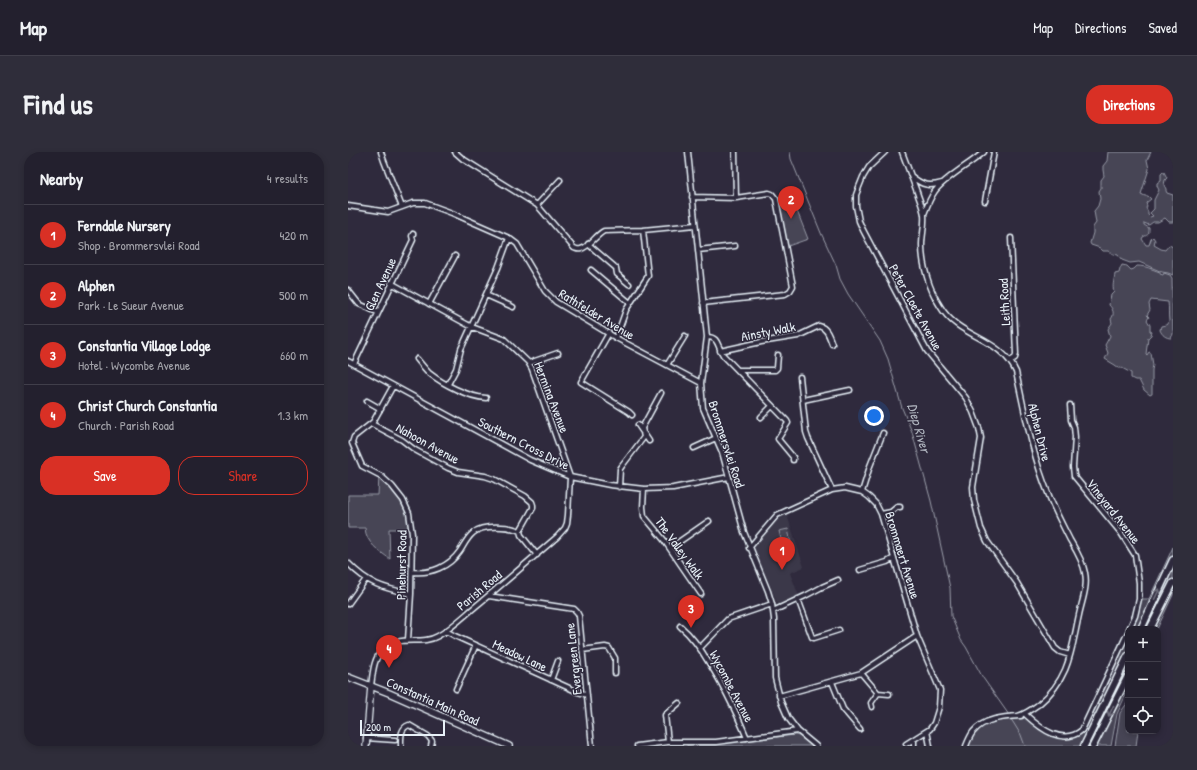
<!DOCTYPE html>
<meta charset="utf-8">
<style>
body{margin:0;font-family:"Patrick Hand",sans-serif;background:#2f2d3a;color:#f1f3f6}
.controls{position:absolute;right:12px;bottom:12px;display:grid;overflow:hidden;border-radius:8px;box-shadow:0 2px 6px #0003}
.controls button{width:36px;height:36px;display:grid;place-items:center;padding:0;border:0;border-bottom:1px solid #403e4a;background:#23202e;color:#f1f3f6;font:20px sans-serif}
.scale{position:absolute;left:12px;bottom:10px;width:85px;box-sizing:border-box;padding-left:4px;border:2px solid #e8f1f8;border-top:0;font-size:11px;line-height:14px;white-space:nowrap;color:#e8f1f8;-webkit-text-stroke:3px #2f2a3d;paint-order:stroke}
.you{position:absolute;left:526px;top:264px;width:14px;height:14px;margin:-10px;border:3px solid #fff;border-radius:50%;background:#1a73e8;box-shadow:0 0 0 6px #1a73e833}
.badge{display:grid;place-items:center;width:26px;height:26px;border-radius:50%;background:#d93025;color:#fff;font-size:13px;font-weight:700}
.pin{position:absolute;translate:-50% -33px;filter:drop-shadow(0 1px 2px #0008)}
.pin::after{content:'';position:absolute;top:21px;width:14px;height:12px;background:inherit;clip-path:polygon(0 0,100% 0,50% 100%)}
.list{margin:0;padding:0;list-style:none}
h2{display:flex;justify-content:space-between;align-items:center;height:52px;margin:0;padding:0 16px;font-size:17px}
h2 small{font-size:13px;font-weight:400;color:#a3a3aa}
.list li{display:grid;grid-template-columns:26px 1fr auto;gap:12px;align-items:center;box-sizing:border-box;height:60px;padding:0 16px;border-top:1px solid #403e4a}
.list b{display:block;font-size:15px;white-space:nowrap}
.list p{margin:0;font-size:13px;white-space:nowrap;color:#a3a3aa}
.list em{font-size:13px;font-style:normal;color:#a3a3aa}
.actions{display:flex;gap:8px;padding:12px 16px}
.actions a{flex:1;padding:9px 0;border:1px solid #d93025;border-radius:16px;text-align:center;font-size:14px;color:#d93025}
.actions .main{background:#d93025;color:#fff}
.icon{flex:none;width:22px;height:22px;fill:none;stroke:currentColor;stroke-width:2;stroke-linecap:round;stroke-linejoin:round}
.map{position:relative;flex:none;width:825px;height:594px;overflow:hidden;border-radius:16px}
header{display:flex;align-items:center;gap:24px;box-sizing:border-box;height:56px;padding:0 20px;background:#23202e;border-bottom:1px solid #403e4a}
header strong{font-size:19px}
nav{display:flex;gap:22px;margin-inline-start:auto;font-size:14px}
.intro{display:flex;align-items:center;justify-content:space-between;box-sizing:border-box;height:96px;padding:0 24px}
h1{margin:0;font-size:28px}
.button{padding:10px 18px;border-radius:16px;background:#d93025;color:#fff;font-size:14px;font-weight:700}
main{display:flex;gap:24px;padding:0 24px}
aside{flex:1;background:#23202e;border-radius:16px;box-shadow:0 2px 6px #0003}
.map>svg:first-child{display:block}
.built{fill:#3b3749}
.green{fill:#464455;stroke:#979aa6}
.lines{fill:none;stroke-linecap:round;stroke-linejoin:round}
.stream{stroke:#9c9fab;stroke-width:1}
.minor-casing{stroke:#e8f1f8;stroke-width:7}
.major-casing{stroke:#e8f1f8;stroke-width:8}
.highway-casing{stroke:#e8f1f8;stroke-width:9}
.minor{stroke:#2f2a3d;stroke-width:4}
.major{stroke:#2f2a3d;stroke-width:5.5}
.highway{stroke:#2f2a3d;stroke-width:6}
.oneway{stroke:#70707e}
.labels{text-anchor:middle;stroke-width:3;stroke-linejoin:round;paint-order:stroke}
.street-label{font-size:13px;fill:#e8f1f8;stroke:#2f2a3d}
.water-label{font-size:14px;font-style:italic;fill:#afb4be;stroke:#2f2a3d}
</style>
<header>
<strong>Map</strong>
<nav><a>Map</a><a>Directions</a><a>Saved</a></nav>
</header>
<div class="intro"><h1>Find us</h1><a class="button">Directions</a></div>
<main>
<aside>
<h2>Nearby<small>4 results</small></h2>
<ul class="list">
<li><span class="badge">1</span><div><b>Ferndale Nursery</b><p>Shop · Brommersvlei Road</p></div><em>420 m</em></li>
<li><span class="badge">2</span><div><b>Alphen</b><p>Park · Le Sueur Avenue</p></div><em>500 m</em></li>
<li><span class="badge">3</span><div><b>Constantia Village Lodge</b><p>Hotel · Wycombe Avenue</p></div><em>660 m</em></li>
<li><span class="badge">4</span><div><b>Christ Church Constantia</b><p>Church · Parish Road</p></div><em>1.3 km</em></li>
</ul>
<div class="actions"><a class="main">Save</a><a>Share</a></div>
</aside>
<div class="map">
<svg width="825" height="594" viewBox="0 0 825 594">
<rect width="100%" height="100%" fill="#2f2a3d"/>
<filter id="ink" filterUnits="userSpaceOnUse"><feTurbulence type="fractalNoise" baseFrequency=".025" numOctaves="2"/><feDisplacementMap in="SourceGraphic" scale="8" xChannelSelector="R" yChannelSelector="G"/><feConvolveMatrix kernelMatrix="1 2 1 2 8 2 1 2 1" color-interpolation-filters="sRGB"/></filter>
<g filter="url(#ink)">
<path class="built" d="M439,363L456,415L442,421L451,444L431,452L429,451L406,395L428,368Z"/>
<path class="green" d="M760,0H803L799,8L801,17L793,42L797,44H800L803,47L798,51L799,54L798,56L800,60V63L802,65L805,64L802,61L806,57V48L811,38L809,34V31L813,28V22L815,20H816L819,26L817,28L816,33L818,37V39L819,41L825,43V70H821L817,66L810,70H805L801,73L796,71V73L801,76C801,83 801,82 795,85L794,87L798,93H801L803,87L805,85L807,88L806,93L813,97L817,98L821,93L825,95V123L820,121L814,120L791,110L782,111L774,108L770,103L765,102L760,99H755L752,96L743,93L742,91L745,81V75L748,71L746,59L750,54L752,47L751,39L753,36V28L756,24L755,18V14L759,9Z
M442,41L460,87L440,94L430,47Z
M774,113L779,114L783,118L786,117L789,114C798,114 803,117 812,120V122L815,123L816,121L822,123L824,126L825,182L823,186C818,186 814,183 812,178L813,174L818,173L821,169C820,162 821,156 820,150L803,148L801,152L802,158L799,163L801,165L799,168L802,173V179L804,180L803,183L800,186L798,202L799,203L801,200L803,201L805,213L804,218V242L802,243L796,238L791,228H787L783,226V221L774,216H771L767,213L757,207L760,201L757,193L762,184L760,177L764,171L763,167C767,162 765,157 761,153L763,143L766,140C764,134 766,129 767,122L771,121L772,117Z
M31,324L51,343L60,361L63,377H41L42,407C31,399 18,391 17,376H0V343H30Z
M440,377L444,397L436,399L431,379Z
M825,395V443L809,477H781L791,447H801Z
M780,480V538L769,562L763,594H620L626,579L642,568L678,563C693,577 710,594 731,581Z
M780,550V579H790L788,594H767L772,561Z
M447,583L451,584L464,594H339V592H368Z"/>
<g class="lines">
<path class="stream" d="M442,0L443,7L473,81L488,113L492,127L500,142L532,189L540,207L554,256L564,280L583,349L602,436L603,464L613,488L618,495L635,526L661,563
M663,567L673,583L677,594"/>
<g class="minor-casing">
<path id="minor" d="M33,0L36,9L54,55
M107,0L115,7L189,53L226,96C229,97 230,98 233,97C241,95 248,83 256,79L295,78L347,73
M340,0L359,185L353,231L355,256L374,300L396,380L420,439L424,452L426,467L427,526L433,550L440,566L450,579L468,594
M387,0L388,46
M537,0L521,15L515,25L511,35L508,43V54L511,69L515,78L579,199L618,246L625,260L631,276L633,286L625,335L626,348L633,376L639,389L669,431L707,496L712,500L722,503
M554,0C559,13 564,27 569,40C571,47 575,55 576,63C577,73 574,83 574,93C574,113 581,137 592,154C611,187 652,184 668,220C677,261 684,302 700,341C706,357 714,372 722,388C728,398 735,409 737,421C740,434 734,449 731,463C723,499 722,526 691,552C684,557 679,561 670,564
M563,24C574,33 580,35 594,31
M344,45L388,46L421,41L424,42L428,47L445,134L442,139L437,142L355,151
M637,49L646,0
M189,53L212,28
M0,54L40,60L65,51H77L104,61L161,86L169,92L197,139L208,150L268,186L353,231
M576,62C579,54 582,46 587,39C599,24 621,13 636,0
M240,92L268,116L269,122L281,132
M350,98L387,94
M243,118L282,151
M0,138L11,152L29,160
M138,143L165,155
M81,152L107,104
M261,181L233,230L281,260L284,263
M359,185C371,185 369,194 375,203L439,269L440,271L430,287L445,305V308
M268,186L278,158L300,124L295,78
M372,199L413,190L450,184L471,174C479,176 481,184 484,192
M69,207C73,212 77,217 81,221C95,232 120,245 138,246
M0,209L182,308L222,325L262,333L296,337L325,336L381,325
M662,209L667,206L668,202L663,86
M181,211L210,201
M6,212L65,88L64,84L65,82
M319,213L337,184
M390,218H427L429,216L430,203
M452,225L458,280L460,286L484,338
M100,232L108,217L113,197L150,116L161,86
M45,234L25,270L6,285L4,291L14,314L33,324L44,334L55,348L61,361L64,382L63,442L60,488
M455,248L502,238
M19,249L33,257
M722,253L723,268L726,275L727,285L725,315L726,324L773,381L787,403L791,431V447L787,464L781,477
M413,265L424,254
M24,272L54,288L67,298L100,316L110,320L137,324L146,327L177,344L184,350L185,353V356L172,379
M290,273L301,289
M346,296L368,286
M271,335L272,317L274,314L296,285L294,276L313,241
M296,337L295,355L296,364L316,388L353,442
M514,340L522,314L535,281
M533,362L543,360L549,355H552
M322,396L361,369
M401,396L429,363L484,338L497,336L514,340L521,345L528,352L533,362L569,484L592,538L591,555L586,571L582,577L558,592
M0,411C20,432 35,436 63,442
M512,418L539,410L546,406
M64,420C83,422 101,415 112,399C116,393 119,386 125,381C135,372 161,374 172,379L173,383L189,403
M141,444L226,457L229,460L231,464L244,594
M450,447L464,485L466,486L491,478
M0,452L18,427
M425,459L457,444L474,435L490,428
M332,474C345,485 353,497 361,511C377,535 388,560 399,586
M98,479L107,484L230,540L239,543
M352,496L380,467L424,452
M234,498L257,495L261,496L267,506V521
M513,521L530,541L541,542
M203,528L210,509
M484,530L495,557L512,577
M23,534C25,521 25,507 35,497C51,482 73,494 90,484C104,476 116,464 128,454C156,431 182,408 209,385L217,376L219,371L220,363L222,325L184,217L180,210L156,187L124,175L43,131
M108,537L128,493
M431,544L513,521L569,484
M524,555L523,551L530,541
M678,563C693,577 715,594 734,578L780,480
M579,579L582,594
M18,586L47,588
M320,590L317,563L331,551
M53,594C53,586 52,576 61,573L80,584L84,589L83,594
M289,594L320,590H368L450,579
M566,594V587
M618,594C620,589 622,584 625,580C636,566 656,565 673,564"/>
</g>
<g class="major-casing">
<path id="major" d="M0,525L41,541L161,594
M18,594L23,534"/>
</g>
<g class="highway-casing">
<path id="highway" d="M793,477L825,408
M802,477L825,431
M736,594L780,504
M745,594L780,524"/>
</g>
<use href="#minor" class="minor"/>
<use href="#major" class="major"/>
<use href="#highway" class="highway"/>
</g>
<defs><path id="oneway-shaft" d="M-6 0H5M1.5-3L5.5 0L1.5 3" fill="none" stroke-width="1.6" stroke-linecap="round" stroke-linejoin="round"/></defs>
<g class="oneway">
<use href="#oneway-shaft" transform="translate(809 442) rotate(-65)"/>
<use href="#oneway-shaft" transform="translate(763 559) rotate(115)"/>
</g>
</g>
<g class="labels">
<g class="street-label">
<text transform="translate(32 132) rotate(-65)" y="5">Glen Avenue</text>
<text transform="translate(656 150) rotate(-93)" y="5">Leith Road</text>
<text transform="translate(568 155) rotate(61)" y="5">Peter Cloete Avenue</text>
<text transform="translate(249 162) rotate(31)" y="5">Rathfelder Avenue</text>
<text transform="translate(420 179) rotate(-11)" y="5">Ainsty Walk</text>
<text transform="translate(204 245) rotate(69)" y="5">Hermina Avenue</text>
<text transform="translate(692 280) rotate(76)" y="5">Alphen Drive</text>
<text transform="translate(80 291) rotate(29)" y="5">Nahoon Avenue</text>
<text transform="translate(176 291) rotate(27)" y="5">Southern Cross Drive</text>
<text transform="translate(379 292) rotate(72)" y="5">Brommersvlei Road</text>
<text transform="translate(766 359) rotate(52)" y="5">Vineyard Avenue</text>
<text transform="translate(332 396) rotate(54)" y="5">The Valley Walk</text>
<text transform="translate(555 403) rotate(73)" y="5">Brommaert Avenue</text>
<text transform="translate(53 413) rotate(-89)" y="5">Pinehurst Road</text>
<text transform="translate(131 438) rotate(-40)" y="5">Parish Road</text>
<text transform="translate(172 503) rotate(25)" y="5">Meadow Lane</text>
<text transform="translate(225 507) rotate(-96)" y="5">Evergreen Lane</text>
<text transform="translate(384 534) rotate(62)" y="5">Wycombe Avenue</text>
<text transform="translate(85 549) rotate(24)" y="5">Constantia Main Road</text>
</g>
<g class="water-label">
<text transform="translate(571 276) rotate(74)" y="5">Diep River</text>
</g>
</g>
</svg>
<div class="controls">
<button>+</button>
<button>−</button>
<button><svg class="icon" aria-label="locate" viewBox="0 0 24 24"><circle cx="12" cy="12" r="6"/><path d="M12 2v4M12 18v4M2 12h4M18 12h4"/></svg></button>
</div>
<div class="scale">200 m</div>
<div class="you"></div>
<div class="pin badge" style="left:434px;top:418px">1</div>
<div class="pin badge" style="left:443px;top:67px">2</div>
<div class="pin badge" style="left:343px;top:476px">3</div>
<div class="pin badge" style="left:41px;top:516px">4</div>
</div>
</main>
